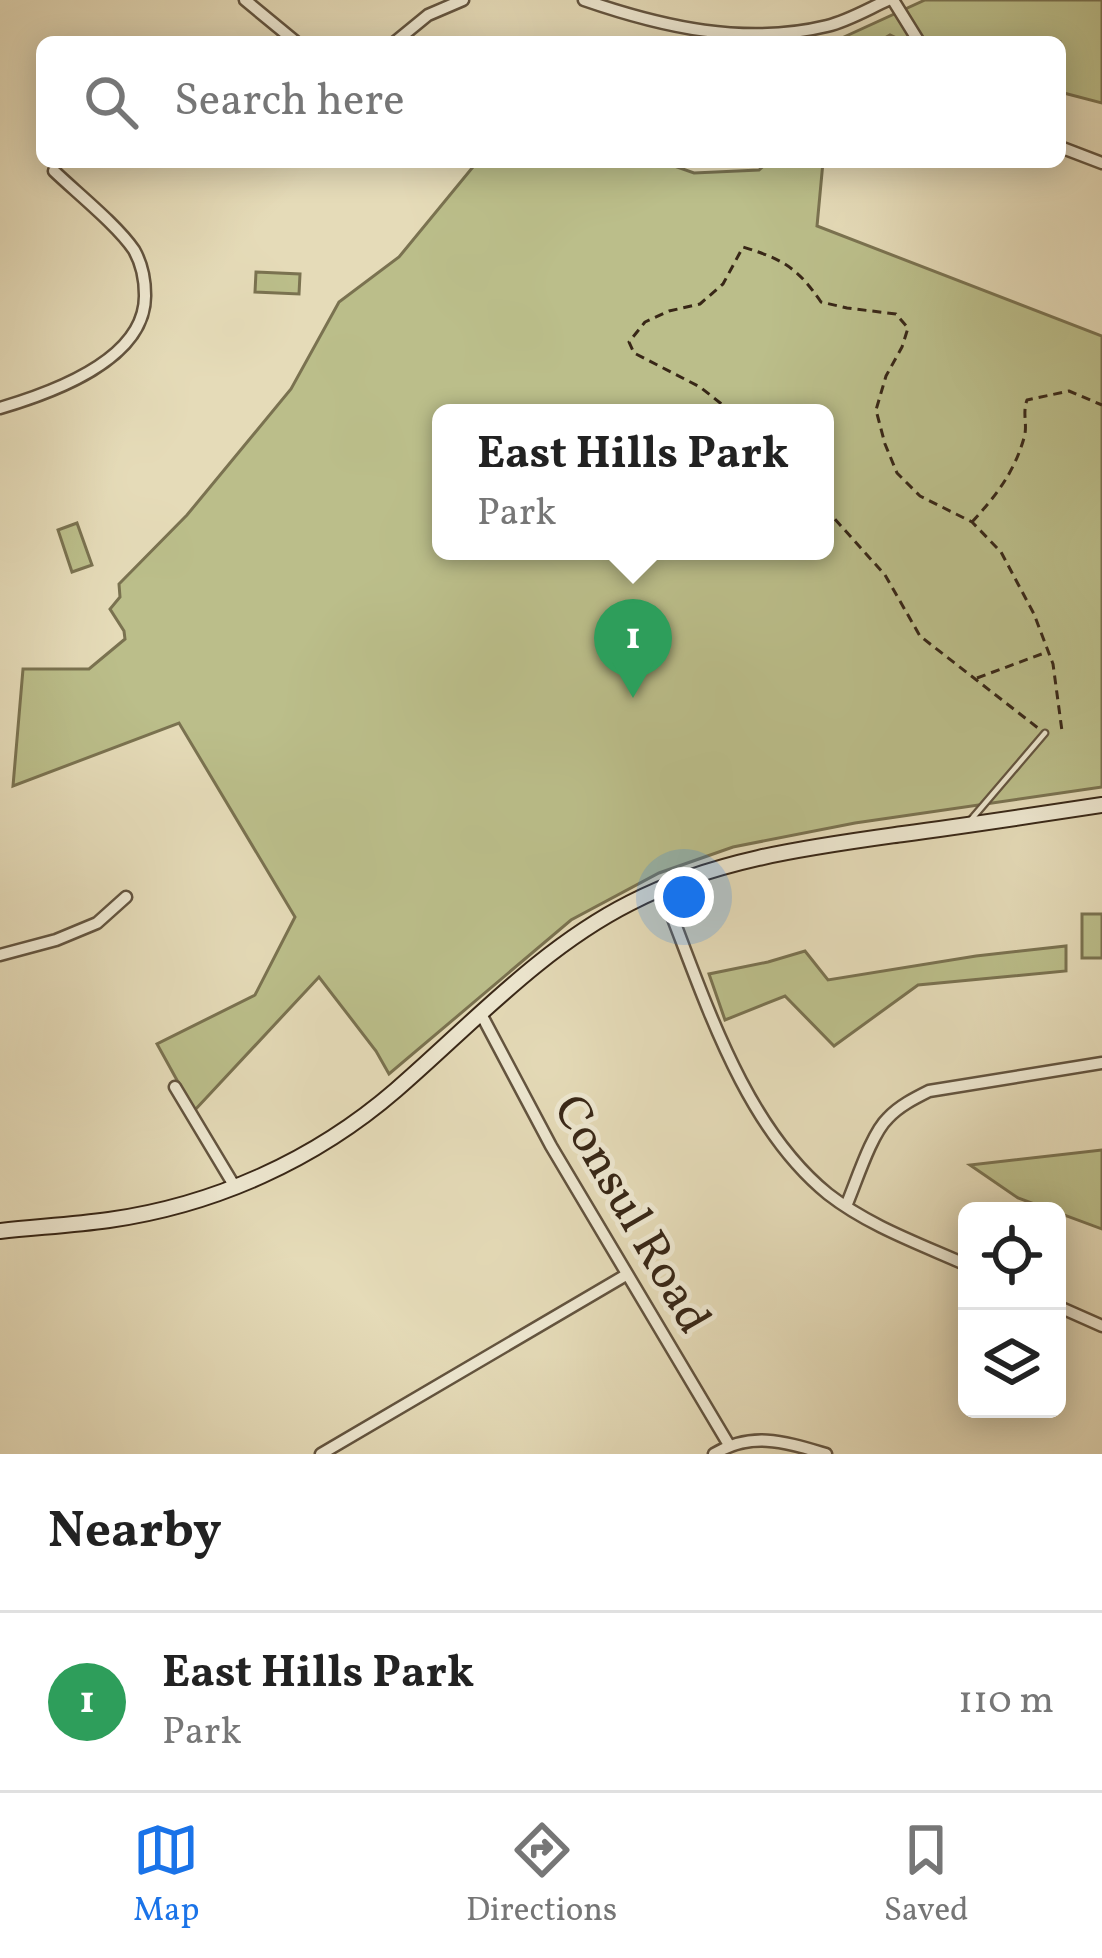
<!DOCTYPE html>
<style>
body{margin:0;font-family:Vollkorn,serif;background:#f2f2f2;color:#222}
.controls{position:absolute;right:36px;bottom:36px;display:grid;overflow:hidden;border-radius:18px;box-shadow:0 6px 30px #0003}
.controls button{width:108px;height:108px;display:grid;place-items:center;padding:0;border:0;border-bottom:3px solid #e0e0e0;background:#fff;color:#222;font:60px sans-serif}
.you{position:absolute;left:684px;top:897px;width:42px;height:42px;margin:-30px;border:9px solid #fff;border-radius:50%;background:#1a73e8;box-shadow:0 0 0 18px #1a73e833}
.badge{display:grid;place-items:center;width:78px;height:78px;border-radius:50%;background:#1a73e8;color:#fff;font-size:39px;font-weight:700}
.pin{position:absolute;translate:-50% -99px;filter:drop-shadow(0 3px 6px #0008)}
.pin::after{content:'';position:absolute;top:63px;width:42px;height:36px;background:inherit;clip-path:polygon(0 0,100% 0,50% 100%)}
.popup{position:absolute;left:432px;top:404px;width:402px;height:156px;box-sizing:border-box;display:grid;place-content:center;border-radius:18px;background:#fff;filter:drop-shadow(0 3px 9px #0005);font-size:39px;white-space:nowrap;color:#767676}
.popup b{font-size:45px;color:#222}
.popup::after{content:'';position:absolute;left:50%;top:100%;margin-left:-24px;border:24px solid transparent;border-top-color:#fff}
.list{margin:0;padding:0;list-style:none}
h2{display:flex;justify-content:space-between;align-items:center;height:156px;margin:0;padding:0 48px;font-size:51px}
h2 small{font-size:39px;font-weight:400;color:#767676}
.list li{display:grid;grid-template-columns:78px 1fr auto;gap:36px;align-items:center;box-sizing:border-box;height:180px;padding:0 48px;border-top:3px solid #e0e0e0}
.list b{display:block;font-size:45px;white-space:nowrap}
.list p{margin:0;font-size:39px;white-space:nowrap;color:#767676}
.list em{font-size:39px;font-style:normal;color:#767676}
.icon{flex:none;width:66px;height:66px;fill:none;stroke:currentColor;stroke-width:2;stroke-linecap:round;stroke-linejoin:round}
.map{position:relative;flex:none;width:1102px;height:1454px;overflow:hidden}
.search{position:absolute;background:#fff;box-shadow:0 6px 30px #0003;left:36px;right:36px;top:36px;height:132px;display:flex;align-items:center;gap:30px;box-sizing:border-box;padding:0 42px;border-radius:18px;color:#767676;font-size:45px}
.sheet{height:336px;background:#fff}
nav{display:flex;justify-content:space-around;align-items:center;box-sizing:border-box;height:168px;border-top:3px solid #e0e0e0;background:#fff;font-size:33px;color:#767676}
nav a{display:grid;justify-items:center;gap:6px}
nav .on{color:#1a73e8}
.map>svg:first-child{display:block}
.green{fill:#bbbe8a;stroke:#7a7250;stroke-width:3;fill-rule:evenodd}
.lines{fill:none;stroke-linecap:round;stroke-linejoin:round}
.lane-casing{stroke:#63543f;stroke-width:9}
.street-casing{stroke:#63543f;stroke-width:15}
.secondary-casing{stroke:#382717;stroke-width:18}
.path{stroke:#382717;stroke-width:3;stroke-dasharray:9 6;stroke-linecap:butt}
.lane{stroke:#eee8d1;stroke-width:4.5}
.street{stroke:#eee8d1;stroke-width:10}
.secondary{stroke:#eee8d1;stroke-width:14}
.labels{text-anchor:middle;stroke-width:10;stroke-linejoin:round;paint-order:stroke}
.street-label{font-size:48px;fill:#382717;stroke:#eee8d1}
</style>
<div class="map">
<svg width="1102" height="1454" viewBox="0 0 1102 1454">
<rect width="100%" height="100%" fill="#e5dbb8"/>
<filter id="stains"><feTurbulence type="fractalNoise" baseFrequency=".00167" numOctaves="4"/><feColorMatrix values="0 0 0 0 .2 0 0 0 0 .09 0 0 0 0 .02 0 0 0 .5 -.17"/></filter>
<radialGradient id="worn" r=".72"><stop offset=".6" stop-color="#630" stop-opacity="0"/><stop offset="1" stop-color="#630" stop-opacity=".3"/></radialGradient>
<path class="green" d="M925,0H1102V103L1060,92V42H905L890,35L878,42H833Z
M477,162H663L694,173L759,170L768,162H823L817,226L1102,336V787L855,823L733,847L659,873L571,920L389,1074L376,1051L319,977L194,1111L157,1044L255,995L295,917L179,723L13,786L23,669H89L125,639L124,631L110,609L120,597L119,584L187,515L291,389L339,302L399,257ZM441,413H825V551H441Z
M256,272L300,274L299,294L255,292Z
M77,523L92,565L72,572L58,530Z
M1082,914H1102V958H1082Z
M1066,946V971L918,985L834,1046L785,996L725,1020L709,974L768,962L805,951L828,980L976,956Z
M1102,1150V1229L1018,1198L970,1165Z"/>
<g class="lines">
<g class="lane-casing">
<path id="lane" d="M969,822L1045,733"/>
</g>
<g class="street-casing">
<path id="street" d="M245,0L296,42
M584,0C662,27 745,46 827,26C848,21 868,9 888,0
M893,0L919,42
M395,42L428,15L463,0
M1060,147L1102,163
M0,408C51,393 146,360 145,295C145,280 142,264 134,250C117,225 77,193 54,171
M661,888C702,989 740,1123 828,1194C869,1226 920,1244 967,1265
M0,955L56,940L97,923L126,897
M481,1014L551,1146L729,1445
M175,1087L235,1187
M846,1206C856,1183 871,1134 888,1118C899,1106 915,1098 929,1091L1102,1063
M1057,1306L1102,1326
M321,1454L626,1275
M714,1454C752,1431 785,1442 826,1454"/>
</g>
<g class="secondary-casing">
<path id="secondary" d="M0,1231C36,1227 73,1225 109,1220C215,1205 315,1160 396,1090C471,1025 541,948 630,903C715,859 810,847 903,834C970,825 1036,815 1102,805"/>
</g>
<path class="path" d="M733,413L700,387L634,353L629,342L645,322L669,311L700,304L723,284L743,247C782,259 797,267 821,302L847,308L896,314L908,328L902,347L886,376L876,410L885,444L897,473L920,496L972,522L1001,552L1034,614L1053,664L1062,731
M825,508L885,575L920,636L1038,728
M972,522C995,497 1014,473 1024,438C1028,425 1022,414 1027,400L1069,391L1102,405
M977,678L1047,652"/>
<use href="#lane" class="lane"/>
<use href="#street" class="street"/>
<use href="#secondary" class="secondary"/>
</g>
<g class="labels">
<g class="street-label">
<text transform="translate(634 1213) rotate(60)" y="17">Consul Road</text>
</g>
</g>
<rect width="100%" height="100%" filter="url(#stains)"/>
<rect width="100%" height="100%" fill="url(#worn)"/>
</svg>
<div class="controls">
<button><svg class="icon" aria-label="locate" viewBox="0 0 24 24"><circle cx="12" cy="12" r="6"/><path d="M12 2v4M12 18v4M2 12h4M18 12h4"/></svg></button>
<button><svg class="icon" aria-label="layers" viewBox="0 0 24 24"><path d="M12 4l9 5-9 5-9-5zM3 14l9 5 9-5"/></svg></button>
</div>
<div class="you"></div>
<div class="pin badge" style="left:633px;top:698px;background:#2e9e5b">1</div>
<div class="popup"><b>East Hills Park</b>Park</div>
<div class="search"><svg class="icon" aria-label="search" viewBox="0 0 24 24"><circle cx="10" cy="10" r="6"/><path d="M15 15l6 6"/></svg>Search here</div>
</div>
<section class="sheet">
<h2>Nearby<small></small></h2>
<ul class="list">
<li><span class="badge" style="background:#2e9e5b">1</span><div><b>East Hills Park</b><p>Park</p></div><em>110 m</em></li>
</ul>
</section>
<nav>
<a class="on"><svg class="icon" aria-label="map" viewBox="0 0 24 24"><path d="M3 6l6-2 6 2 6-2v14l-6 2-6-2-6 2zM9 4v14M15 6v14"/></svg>Map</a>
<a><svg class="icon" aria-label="directions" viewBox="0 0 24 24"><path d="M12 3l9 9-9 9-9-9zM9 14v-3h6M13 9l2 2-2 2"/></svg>Directions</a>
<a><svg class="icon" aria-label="saved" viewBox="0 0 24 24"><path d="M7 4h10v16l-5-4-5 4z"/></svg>Saved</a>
</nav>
